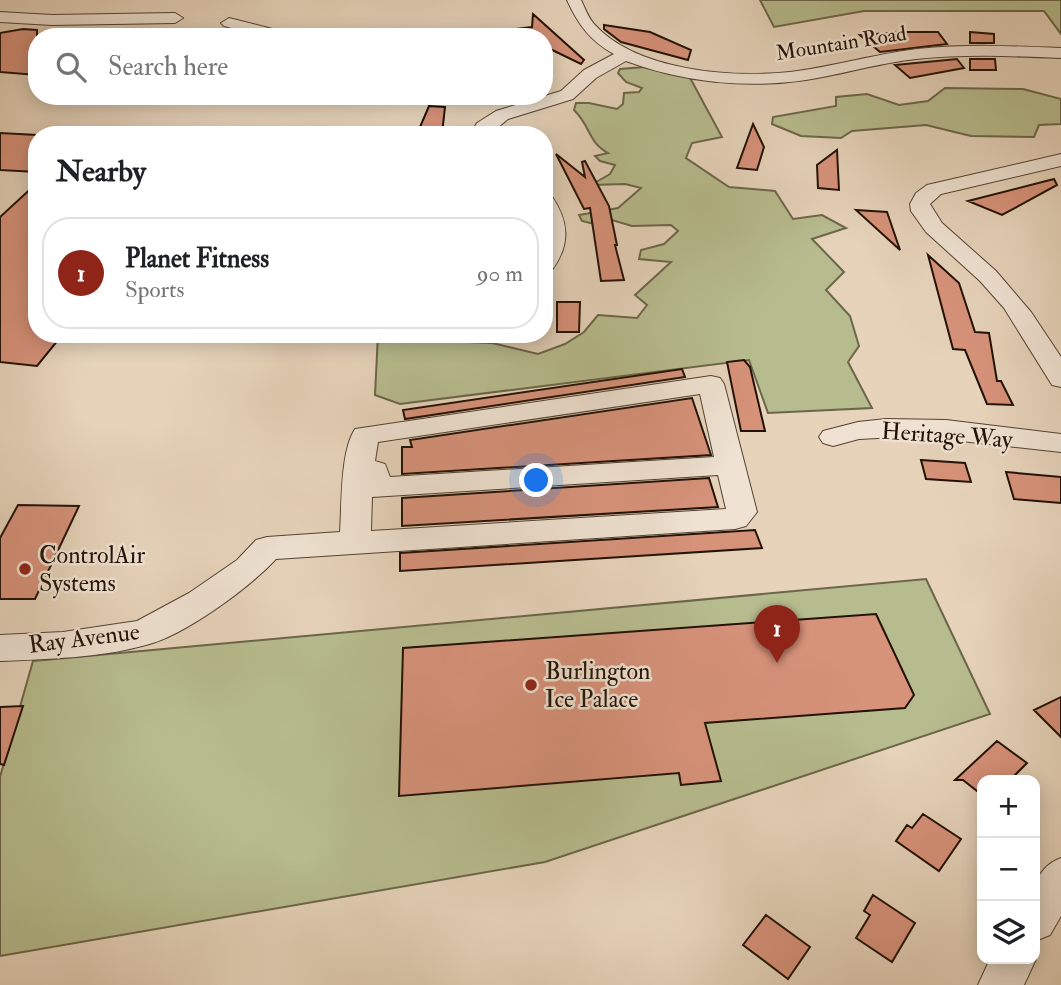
<!DOCTYPE html>
<meta charset="utf-8">
<style>
body{margin:0;font-family:"IM FELL Double Pica",serif;background:#f2f2f2;color:#202124}
.controls{position:absolute;right:21px;bottom:21px;display:grid;overflow:hidden;border-radius:14px;box-shadow:0 4px 18px #0003}
.controls button{width:63px;height:63px;display:grid;place-items:center;padding:0;border:0;border-bottom:2px solid #e0e0e0;background:#fff;color:#202124;font:35px sans-serif}
.you{position:absolute;left:537px;top:481px;width:24px;height:24px;margin:-18px;border:5px solid #fff;border-radius:50%;background:#1a73e8;box-shadow:0 0 0 10px #1a73e833}
.badge{display:grid;place-items:center;width:46px;height:46px;border-radius:50%;background:#8f2418;color:#fff;font-size:23px;font-weight:700}
.pin{position:absolute;translate:-50% -58px;filter:drop-shadow(0 2px 4px #0008)}
.pin::after{content:'';position:absolute;top:37px;width:24px;height:21px;background:inherit;clip-path:polygon(0 0,100% 0,50% 100%)}
.list{margin:0;padding:0;list-style:none}
h2{display:flex;justify-content:space-between;align-items:center;height:91px;margin:0;padding:0 28px;font-size:30px}
h2 small{font-size:23px;font-weight:400;color:#757577}
.list li{display:grid;grid-template-columns:46px 1fr auto;gap:21px;align-items:center;box-sizing:border-box;height:112px;margin:0 14px 14px;padding:0 14px;border:2px solid #e0e0e0;border-radius:28px}
.list b{display:block;font-size:26px;white-space:nowrap}
.list p{margin:0;font-size:23px;white-space:nowrap;color:#757577}
.list em{font-size:23px;font-style:normal;color:#757577}
.icon{flex:none;width:38px;height:38px;fill:none;stroke:currentColor;stroke-width:2;stroke-linecap:round;stroke-linejoin:round}
.map{position:relative;flex:none;width:1061px;height:985px;overflow:hidden}
.search{position:absolute;background:#fff;box-shadow:0 4px 18px #0003;left:28px;top:28px;width:525px;height:77px;display:flex;align-items:center;gap:18px;box-sizing:border-box;padding:0 24px;border-radius:28px;color:#757577;font-size:26px}
.panel{position:absolute;background:#fff;box-shadow:0 4px 18px #0003;left:28px;top:126px;width:525px;height:217px;border-radius:28px}
.map>svg:first-child{display:block}
.green{fill:#b7bc8e;stroke:#6c664a;stroke-width:2}
.building{fill:#d7927a;stroke:#221106;stroke-width:2}
.lines{fill:none;stroke-linecap:round;stroke-linejoin:round}
.minor-casing{stroke:#534233;stroke-width:2}
.minor{fill:#efe2d2;fill-rule:evenodd}
.poi-dot{fill:#8f2418;stroke:#efe2d2;stroke-width:2.5}
.labels{text-anchor:middle;stroke-width:5;stroke-linejoin:round;paint-order:stroke}
.far-street-label{font-size:21px;fill:#221106;stroke:#efe2d2}
.street-label{font-size:24px;fill:#221106;stroke:#efe2d2}
.poi-label{font-size:24px;fill:#221106;stroke:#efe2d2;text-anchor:start}
</style>
<div class="map">
<svg width="1061" height="985" viewBox="0 0 1061 985">
<rect width="100%" height="100%" fill="#e6d3ba"/>
<filter id="stains"><feTurbulence type="fractalNoise" baseFrequency=".00286" numOctaves="4"/><feColorMatrix values="0 0 0 0 .2 0 0 0 0 .09 0 0 0 0 .02 0 0 0 .5 -.17"/></filter>
<radialGradient id="worn" r=".72"><stop offset=".6" stop-color="#630" stop-opacity="0"/><stop offset="1" stop-color="#630" stop-opacity=".3"/></radialGradient>
<path class="green" d="M760,0H1061V34L1044,11H864L774,27Z
M645,67L689,76L722,137L692,143L686,158L729,187L775,191L793,219L822,215L846,228L812,239L844,272L826,290L850,316L859,346L848,362L872,408L768,413L749,360L400,404L375,395L378,334H418L415,340L492,343L538,354L565,344L584,332L598,315L637,318L647,305L635,295L671,262L639,259L641,250L664,244L678,231L671,225L632,226L612,220L594,224L582,221L579,215L618,208L641,188L625,184L591,185L610,174L615,165L600,161L595,156L608,153C587,141 592,128 574,110L576,103H589L617,109L623,104L624,93L639,92L642,88L626,82L618,73L620,69Z
M945,88L1023,89L1061,99V124L1039,125L1034,137L971,136L926,125L852,131L841,138L801,136L772,124L773,117L836,106V97L867,94L899,105L928,101Z
M926,579L990,714L545,862L0,956V777L33,661Z"/>
<path class="building" d="M533,14L584,60L581,64L544,46V37H524L509,30L532,27Z
M604,25L650,32L691,50L688,60L621,42L604,29Z
M23,29L37,30V75L0,72V33Z
M902,32H938L947,44L880,52L860,35Z
M970,32L994,34V43H970Z
M957,59L964,68L910,78L895,65Z
M970,59H995L996,70H970Z
M429,106L445,107L442,134H417Z
M753,124L764,147L757,170L737,168Z
M0,133L37,135V172L0,170Z
M837,150L839,190L818,188L817,165Z
M556,154L585,177L582,162L585,161L609,206L617,245H615L624,280L601,281L590,208L584,209Z
M1054,179L1057,185L1002,215L968,201Z
M37,183V334H63L37,366L0,362V217Z
M856,210L887,212L900,250Z
M928,255L959,283L975,332L989,333L997,381H1001L1013,405L987,404L965,350L953,349Z
M557,302H580L579,332H557Z
M744,360L750,367L765,431H741L727,362Z
M682,369L685,377L405,419L403,410Z
M692,398L711,455L402,474V447H412L410,440Z
M921,460L965,463L971,482L926,479Z
M1006,472L1061,477V503L1014,499Z
M709,478L718,507L402,526V498Z
M18,505L79,506L35,599H0V538Z
M755,530L762,548L400,571V553Z
M876,614L914,695L905,708L705,723L721,781L681,785L679,773L399,796L403,648Z
M1061,697V737L1034,710Z
M23,706L4,765L0,764V707Z
M997,741L1027,763L1010,780H982V795L963,780H955Z
M923,814L961,839L939,871L896,841L907,825L912,828Z
M873,895L915,923L892,962L856,938L870,915L864,911Z
M766,915L810,947L788,979L743,945Z"/>
<g class="lines">
<g class="minor-casing">
<path id="minor" d="M567,0H581C585,8 588,17 594,24C636,71 731,78 790,72C833,67 874,54 917,49C965,44 1013,46 1061,48V58C1013,56 964,54 916,59C879,63 843,74 806,80C746,89 682,82 626,61L596,78L573,99L508,119L489,135H470L477,123L496,111L561,91L584,70L614,54C590,41 578,24 567,0Z
M0,12L52,15L175,13L183,18L175,23L52,25L0,22Z
M229,18L292,34L294,37H266L224,26L221,23Z
M1061,154V166L941,194L930,204L942,223L996,271L1031,312L1061,357V387L1052,385L1004,308L980,281L926,232L911,211L910,204L916,193L927,185Z
M544,193L551,195C569,221 571,244 552,270L544,272Z
M711,376L720,378L724,384L757,512L746,526L735,529L276,559C249,588 184,636 146,645C99,658 48,659 0,661V635L63,632L137,621L189,593L237,560L256,540L267,537L340,532C342,504 340,452 355,429ZM700,394L714,457L390,477L385,464L375,461L378,442ZM718,475L726,509L371,531L372,497Z
M886,419L946,420L1061,434V452L915,436L859,439L833,446L823,443L819,437L823,431L858,422Z
M1061,858V916L1050,935L1035,941C1034,908 1026,871 1061,858Z
M1035,956L1036,959L1024,985H978L990,959H1035Z"/>
</g>
<use href="#minor" class="minor"/>
</g>
<g class="poi-dot">
<circle cx="25" cy="569" r="7"/>
<circle cx="531" cy="685" r="7"/>
</g>
<g class="labels">
<g class="far-street-label">
<text transform="translate(841 43) rotate(-9)" y="7">Mountain Road</text>
</g>
<g class="street-label">
<text transform="translate(947 435) rotate(4)" y="8">Heritage Way</text>
<text transform="translate(84 638) rotate(-7)" y="8">Ray Avenue</text>
</g>
<g class="poi-label">
<text x="39" y="563">ControlAir<tspan x="39" dy="28">Systems</tspan></text>
<text x="545" y="679">Burlington<tspan x="545" dy="28">Ice Palace</tspan></text>
</g>
</g>
<rect width="100%" height="100%" filter="url(#stains)"/>
<rect width="100%" height="100%" fill="url(#worn)"/>
</svg>
<div class="controls">
<button>+</button>
<button>−</button>
<button><svg class="icon" aria-label="layers" viewBox="0 0 24 24"><path d="M12 4l9 5-9 5-9-5zM3 14l9 5 9-5"/></svg></button>
</div>
<div class="you"></div>
<div class="pin badge" style="left:777px;top:663px">1</div>
<div class="search"><svg class="icon" aria-label="search" viewBox="0 0 24 24"><circle cx="10" cy="10" r="6"/><path d="M15 15l6 6"/></svg>Search here</div>
<section class="panel">
<h2>Nearby<small></small></h2>
<ul class="list">
<li><span class="badge">1</span><div><b>Planet Fitness</b><p>Sports</p></div><em>90 m</em></li>
</ul>
</section>
</div>
